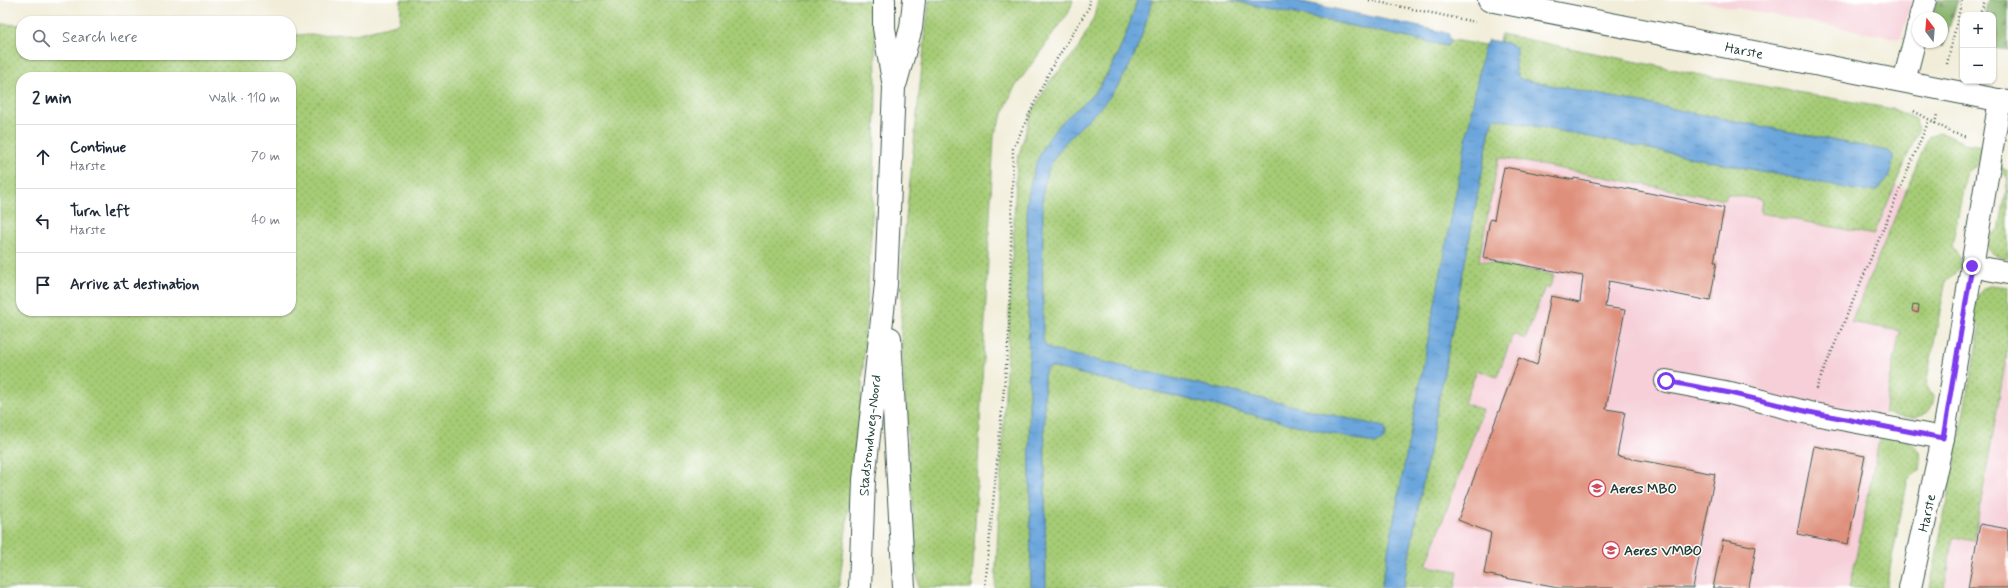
<!DOCTYPE html>
<meta charset="utf-8">
<style>
body{margin:0;font-family:Mynerve,sans-serif;background:#f6f6f7;color:#1f2937}
.controls{position:absolute;right:12px;top:12px;display:grid;overflow:hidden;border-radius:8px;box-shadow:0 1px 3px #0004}
.controls button{width:36px;height:36px;display:grid;place-items:center;padding:0;border:0;border-bottom:1px solid #e0e1e3;background:#fff;color:#1f2937;font:20px sans-serif}
.compass{position:absolute;left:1912px;top:12px;width:36px;height:36px;border-radius:50%;background:#fff;box-shadow:0 1px 3px #0004;rotate:344deg}
.stop{position:absolute;width:12px;height:12px;margin:-9px;border:3px solid #7c3aed;border-radius:50%;background:#fff}
.stop.end{background:#7c3aed;border-color:#fff;box-shadow:0 1px 4px #0008}
.list{margin:0;padding:0;list-style:none}
h2{display:flex;justify-content:space-between;align-items:center;height:52px;margin:0;padding:0 16px;font-size:17px}
h2 small{font-size:13px;font-weight:400;color:#747a83}
.list li{display:grid;grid-template-columns:26px 1fr auto;gap:12px;align-items:center;box-sizing:border-box;height:64px;padding:0 16px;border-top:1px solid #e0e1e3}
.list b{display:block;font-size:15px;white-space:nowrap}
.list p{margin:0;font-size:13px;white-space:nowrap;color:#747a83}
.list em{font-size:13px;font-style:normal;color:#747a83}
.icon{flex:none;width:22px;height:22px;fill:none;stroke:currentColor;stroke-width:2;stroke-linecap:round;stroke-linejoin:round}
.map{position:relative;flex:none;width:2008px;height:588px;overflow:hidden}
.search{position:absolute;background:#fff;box-shadow:0 1px 3px #0004;left:16px;top:16px;width:280px;height:44px;display:flex;align-items:center;gap:10px;box-sizing:border-box;padding:0 14px;border-radius:16px;color:#747a83;font-size:15px}
.panel{position:absolute;background:#fff;box-shadow:0 1px 3px #0004;left:16px;top:72px;width:280px;height:244px;border-radius:16px}
.map>svg:first-child{display:block}
.built{fill:#f6cfd8}
.grass{fill:url(#grass-dots);stroke:#628455;fill-rule:evenodd}
.forest{fill:url(#forest-firs);stroke:#52764e}
.water{fill:url(#water-ripples);stroke:#457188}
.building{fill:#df907b}
.lines{fill:none;stroke-linecap:round;stroke-linejoin:round}
.minor-casing{stroke:#3e574d;stroke-width:24}
.major-casing{stroke:#3e574d;stroke-width:24}
.path{stroke:#3e574d;stroke-width:2.5;stroke-dasharray:1 3;stroke-linecap:butt}
.minor{stroke:#fff;stroke-width:22}
.major{stroke:#fff;stroke-width:22}
.route{stroke:#7c3aed;stroke-width:5}
.labels{text-anchor:middle;stroke-width:3;stroke-linejoin:round;paint-order:stroke}
.street-label{font-size:14px;fill:#1f3d34;stroke:#fff}
.poi-label{font-size:14px;font-weight:bold;fill:#1f3d34;stroke:#fff;text-anchor:start}
</style>
<div class="map">
<svg width="2008" height="588" viewBox="0 0 2008 588">
<defs>
<pattern id="grass-dots" width="8" height="8" patternUnits="userSpaceOnUse"><rect width="8" height="8" fill="#a6cc76"/><path d="M2 2h.1M6 6h.1" fill="none" stroke="#87a762" stroke-width="1.8" stroke-linecap="round"/></pattern>
<pattern id="forest-firs" width="22" height="20" patternUnits="userSpaceOnUse"><rect width="22" height="20" fill="#84b067"/><path d="M5 1l3.5 6h-7zM16 11l3.5 6h-7z" fill="#6b9056"/></pattern>
<pattern id="water-ripples" width="26" height="14" patternUnits="userSpaceOnUse"><rect width="26" height="14" fill="#6ba5db"/><path d="M2 4q2-2 4 0t4 0M15 11q2-2 4 0t4 0" fill="none" stroke="#5788b2"/></pattern>
</defs>
<rect width="100%" height="100%" fill="#fff"/>
<filter id="ink" filterUnits="userSpaceOnUse"><feTurbulence type="fractalNoise" baseFrequency=".025" numOctaves="2"/><feDisplacementMap in="SourceGraphic" scale="8" xChannelSelector="R" yChannelSelector="G"/><feConvolveMatrix kernelMatrix="1 2 1 2 8 2 1 2 1" color-interpolation-filters="sRGB"/></filter>
<filter id="wash" filterUnits="userSpaceOnUse"><feTurbulence type="fractalNoise" baseFrequency=".012" numOctaves="4" result="noise"/><feDisplacementMap in="SourceGraphic" scale="16" xChannelSelector="R" yChannelSelector="G"/><feGaussianBlur stdDeviation="0.9" result="paint"/><feColorMatrix in="noise" values="0 0 0 0 0 0 0 0 0 0 0 0 0 0 0 0 0 1.4 0 .05"/><feComposite in="paint" operator="in"/></filter>
<g filter="url(#wash)">
<rect width="100%" height="100%" fill="#f1edd9"/>
<path class="built" d="M1694,0H1913L1900,39Z
M1490,130L1884,186L1886,181L1926,197L1850,588H1403Z
M2008,347V588H1944L1953,537L1974,540Z"/>
<path class="grass" d="M401,0H875L876,97L874,184L861,404L839,588H0V24L21,25V55H291V35L355,34L400,23ZM21,77H291V311H21Z
M929,0H1073L1069,12L1013,90L994,135L972,588H918L901,339L902,256Z
M1098,0H1137C1126,38 1113,72 1086,102L1027,203L1031,588H995L1017,161L1031,114L1050,81L1078,49L1094,17Z
M1152,0H1228L1447,46L1451,40L1485,45L1381,588H1046L1044,374L1048,368L1052,367L1376,444L1386,436V431L1384,427L1052,350L1044,344L1043,339C1043,303 1042,266 1043,230C1043,212 1041,193 1046,176C1056,144 1085,125 1106,101C1131,73 1143,36 1152,0Z
M1501,34L1706,76L1893,109L1916,119L1918,131L1874,235L1760,213L1762,200L1727,194L1725,200L1499,157L1479,260L1554,275L1549,289L1545,287L1525,339L1513,334L1497,377L1477,370L1464,403L1483,410L1426,566L1458,571L1455,588H1403L1490,130L1495,118L1855,190L1877,191C1888,182 1893,170 1893,155L1888,151L1520,79L1515,71L1516,47L1507,43L1499,42Z
M1940,132L1964,143L1982,146L1978,165L1967,171L1952,245L1961,260L1958,271L1946,280L1926,385L1934,397C1931,425 1903,417 1884,413L1900,331L1851,322L1929,136Z
M2000,167L2008,171V259C1996,256 1985,253 1986,238L1999,230L2008,180L1999,169Z
M1992,285L2008,287V347L1974,541L1953,537L1944,588H1930L1980,328L1972,318C1976,302 1975,290 1992,285Z
M1880,435C1903,440 1925,440 1920,470L1908,479L1886,588H1850Z"/>
<path class="forest" d="M1937,0H1958L1943,47L1930,42H1942V18H1932Z
M1988,0H2008V50L1993,48V15H1984Z"/>
<path class="water" d="M1137,0H1152C1143,36 1131,73 1106,101C1085,125 1056,144 1046,176C1041,192 1043,210 1043,227C1042,264 1043,302 1043,339L1044,344L1052,350L1384,427L1386,431L1383,441L1376,444L1052,367L1048,368L1044,374L1046,588H1031L1027,203C1032,169 1040,143 1066,118C1077,108 1090,100 1099,87C1118,62 1128,30 1137,0Z
M1229,0H1293L1448,33L1451,40L1447,46Z
M1488,40L1507,43L1516,47L1515,71L1520,79L1888,151L1893,155C1893,170 1888,182 1876,191L1855,190L1495,118L1490,130L1403,588H1381L1483,50Z"/>
<g id="blocks">
<path class="building" d="M1504,167L1574,180V178L1724,208L1714,262H1717L1710,301L1609,281L1605,307L1625,310L1606,409L1625,412L1617,456L1715,474L1693,588H1558L1484,574L1491,533L1458,520L1519,358L1537,365L1551,296L1580,302L1583,276L1483,258L1490,219L1494,220Z
M1913,305L1919,306L1918,313L1912,311Z
M1814,446L1865,456L1848,544L1797,534Z
M1980,524L2008,529V588H1968Z
M1723,540L1756,547L1749,588H1713Z"/>
</g>
</g>
<g filter="url(#ink)">
<use href="#blocks" fill-opacity="0" stroke="#3e574d" stroke-width="1"/>
<g class="lines">
<g class="minor-casing">
<g id="minor">
<path id="s1" d="M1489,0L2008,102"/>
<path d="M1920,18L1925,0"/>
<path d="M1904,81L1918,27"/>
<path d="M1972,266L2008,273"/>
<path d="M1666,381L1730,393L1809,413L1943,438"/>
<path id="s2" d="M1910,588L1943,438L2000,100"/>
</g>
</g>
<g class="major-casing">
<g id="major">
<path d="M896,82L911,28L914,0"/>
<path d="M890,338L904,588"/>
<path id="s3" d="M860,588L864,480L886,284L894,87L884,28V0"/>
</g>
</g>
<path class="path" d="M1369,0L1475,22
M1980,15L1985,0
M1947,64L1962,0
M1914,111L1953,133L1967,137
M1935,124L1937,114
M1816,389L1929,120
M985,588L1009,335L1013,149L1050,70L1089,7L1090,0"/>
<use href="#minor" class="minor"/>
<use href="#major" class="major"/>
</g>
</g>
<g class="lines" filter="url(#ink)">
<path class="route" d="M1666,381L1730,393L1809,412L1943,438L1972,266"/>
</g>
<defs>
<g id="university-ring" transform="scale(0.9)"><circle r="9.5" fill="#fff" stroke="#d1495b" stroke-width="1.5"/><path d="M0-5L7-2L0 1L-7-2ZM-4 1L0 2.5L4 1V4Q0 6-4 4Z" fill="#d1495b"/></g>
<g id="school-ring" transform="scale(0.9)"><circle r="9.5" fill="#fff" stroke="#d1495b" stroke-width="1.5"/><path d="M0-5L7-2L0 1L-7-2ZM-4 1L0 2.5L4 1V4Q0 6-4 4Z" fill="#d1495b"/></g>
</defs>
<g fill-rule="evenodd">
<use href="#university-ring" x="1597" y="488"/>
<use href="#school-ring" x="1611" y="550"/>
</g>
<g class="labels">
<g class="street-label">
<text dy="5" stroke="none"><textPath href="#s1" startOffset="260">Harste</textPath></text>
<text dy="5" stroke="none"><textPath href="#s3" startOffset="153">Stadsrondweg-Noord</textPath></text>
<text dy="5" stroke="none"><textPath href="#s2" startOffset="77">Harste</textPath></text>
</g>
<g class="poi-label">
<text x="1610" y="493">Aeres MBO</text>
<text x="1624" y="555">Aeres VMBO</text>
</g>
</g>
</svg>
<div class="controls">
<button>+</button>
<button>−</button>
</div>
<svg class="compass" viewBox="-18 -18 36 36"><path d="M0-13l5 13h-10z" fill="#e53935"/><path d="M0 13l5-13h-10z" fill="#747a83"/></svg>
<div class="stop" style="left:1666px;top:381px"></div>
<div class="stop end" style="left:1972px;top:266px"></div>
<div class="search"><svg class="icon" aria-label="search" viewBox="0 0 24 24"><circle cx="10" cy="10" r="6"/><path d="M15 15l6 6"/></svg>Search here</div>
<section class="panel">
<h2>2 min<small>Walk · 110 m</small></h2>
<ul class="list">
<li><svg class="icon" aria-label="ahead" viewBox="0 0 24 24"><path d="M12 20V5M6 11l6-6 6 6"/></svg><div><b>Continue</b><p>Harste</p></div><em>70 m</em></li>
<li><svg class="icon" aria-label="left" viewBox="0 0 24 24"><path d="M17 20v-9H6M10 6l-5 5 5 5"/></svg><div><b>Turn left</b><p>Harste</p></div><em>40 m</em></li>
<li><svg class="icon" aria-label="arrive" viewBox="0 0 24 24"><path d="M6 21V4h12l-3 4 3 4H6"/></svg><div><b>Arrive at destination</b></div></li>
</ul>
</section>
</div>
